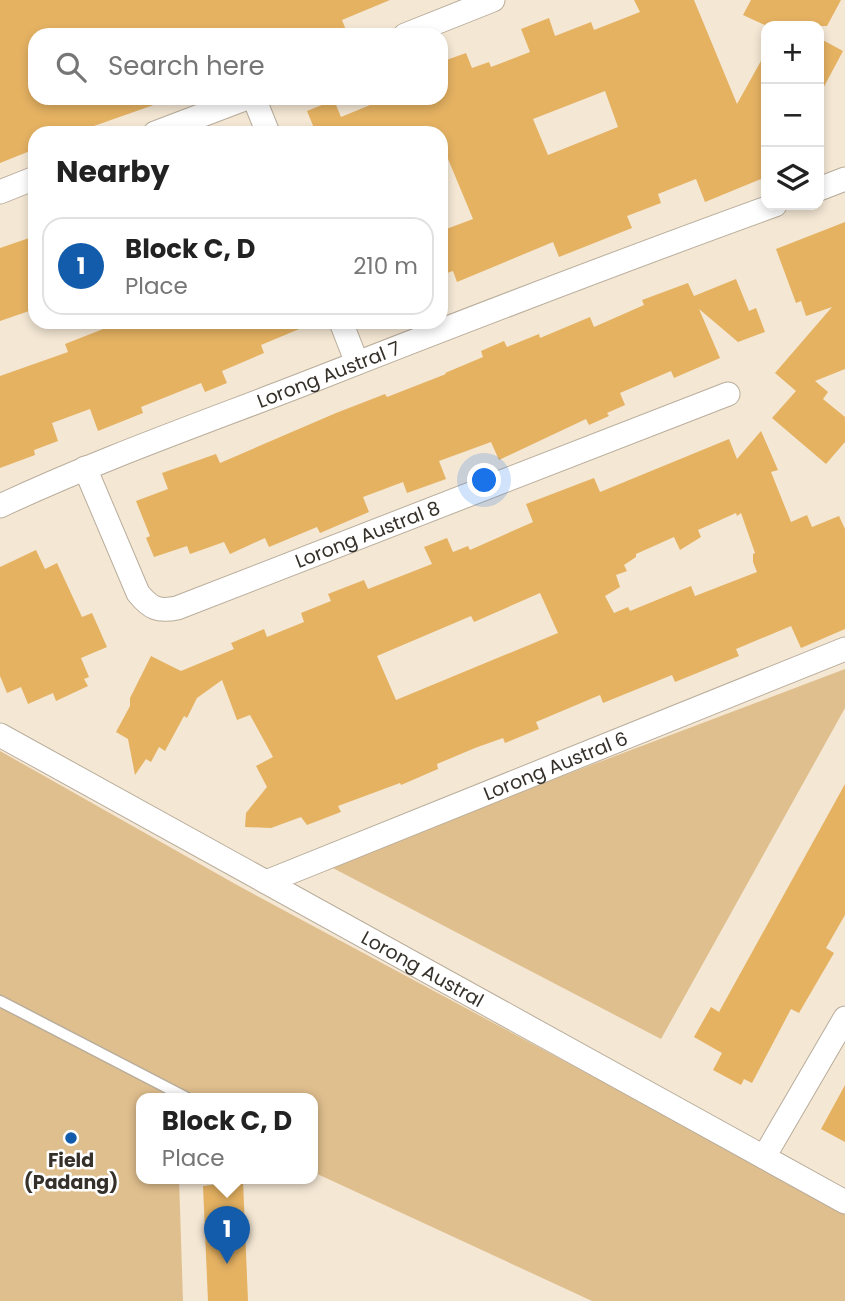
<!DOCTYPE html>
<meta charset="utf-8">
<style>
body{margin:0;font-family:Poppins,sans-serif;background:#f6f6f6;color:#222}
.controls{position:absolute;right:21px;top:21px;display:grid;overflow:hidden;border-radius:14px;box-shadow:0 4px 10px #0003}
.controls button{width:63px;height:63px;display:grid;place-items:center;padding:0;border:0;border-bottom:2px solid #e0e0e0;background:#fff;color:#222;font:35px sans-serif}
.you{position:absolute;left:485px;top:481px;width:24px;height:24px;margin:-18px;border:5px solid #fff;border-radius:50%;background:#1a73e8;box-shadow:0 0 0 10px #1a73e833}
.badge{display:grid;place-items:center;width:46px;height:46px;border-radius:50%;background:#135cab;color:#fff;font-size:23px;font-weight:700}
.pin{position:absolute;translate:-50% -58px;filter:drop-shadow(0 2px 4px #0008)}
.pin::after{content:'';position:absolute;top:37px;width:24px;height:21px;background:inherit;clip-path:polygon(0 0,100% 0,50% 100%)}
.popup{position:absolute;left:136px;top:1093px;width:182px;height:91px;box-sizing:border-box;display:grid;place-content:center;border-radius:14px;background:#fff;filter:drop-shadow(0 2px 5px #0005);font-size:23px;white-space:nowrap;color:#767676}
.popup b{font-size:26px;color:#222}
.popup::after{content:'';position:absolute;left:50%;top:100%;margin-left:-14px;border:14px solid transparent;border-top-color:#fff}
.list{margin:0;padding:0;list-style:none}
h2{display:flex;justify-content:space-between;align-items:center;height:91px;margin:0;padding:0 28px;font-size:30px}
h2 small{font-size:23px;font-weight:400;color:#767676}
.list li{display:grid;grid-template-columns:46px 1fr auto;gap:21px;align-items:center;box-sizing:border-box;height:98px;margin:0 14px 14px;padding:0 14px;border:2px solid #e0e0e0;border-radius:21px}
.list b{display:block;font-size:26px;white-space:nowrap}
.list p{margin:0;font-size:23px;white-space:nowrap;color:#767676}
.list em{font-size:23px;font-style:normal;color:#767676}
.icon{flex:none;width:38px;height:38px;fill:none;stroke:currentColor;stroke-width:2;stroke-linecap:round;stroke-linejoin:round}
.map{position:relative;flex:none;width:845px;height:1301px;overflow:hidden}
.search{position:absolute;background:#fff;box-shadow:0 4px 10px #0003;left:28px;top:28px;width:420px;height:77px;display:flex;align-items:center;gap:18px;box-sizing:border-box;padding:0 24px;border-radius:21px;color:#767676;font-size:26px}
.panel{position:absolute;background:#fff;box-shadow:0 4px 10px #0003;left:28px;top:126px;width:420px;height:203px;border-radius:21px}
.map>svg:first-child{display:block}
.green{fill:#e0bf8e}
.building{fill:#e5b262;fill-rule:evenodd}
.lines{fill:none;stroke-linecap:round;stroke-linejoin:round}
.service-casing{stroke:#b9ad9b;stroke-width:13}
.minor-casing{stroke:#b9ad9b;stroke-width:25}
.service{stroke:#fff;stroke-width:10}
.minor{stroke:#fff;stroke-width:23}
.poi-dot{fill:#135cab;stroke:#fff;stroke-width:2.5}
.labels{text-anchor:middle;stroke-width:5;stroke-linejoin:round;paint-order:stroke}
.street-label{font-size:19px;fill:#353029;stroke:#fff}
.poi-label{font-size:19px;font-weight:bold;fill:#353029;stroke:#fff}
</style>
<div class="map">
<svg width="845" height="1301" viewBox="0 0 845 1301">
<rect width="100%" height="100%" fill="#f4e7d4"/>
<path class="green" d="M845,669V708L661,1039L327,865Z
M0,751L237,885L845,1212V1301H592L313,1172V1098H141V1178H179L183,1301H0Z"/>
<path class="building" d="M0,0H390L342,20L348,35H35V98H164L165,101L74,133H35V149L0,163Z
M634,0H694L737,104L766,52V177L705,202L696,179L658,194L661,203L627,216L632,228L559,257L553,242L457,282L453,271L441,275V231L473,219L441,142V133H304L314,128L307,111L334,100L341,117L387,98H441V62L466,53L472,68L489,62L491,67L530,52L521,29L549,18L555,36L591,22L594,30L640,12ZM605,91L618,127L548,155L533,119Z
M751,0H841L827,26H767L743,15Z
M819,38L843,51L819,96Z
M845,222V369L815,381L828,392L823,399L845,417V442L826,464L772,418L796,391L775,373L832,307L806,316L801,301L796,303L776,249Z
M35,236V309L0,321V248Z
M736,279L749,311L756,308L765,332L738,342L699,309L720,358L674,378L671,371L620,393L625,405L607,413L609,416L589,425L586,419L499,460L491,442L439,461L446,479L407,493L403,482L363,497L369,512L320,533L317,527L269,547L265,538L230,554L224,542L190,554L187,546L154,557L146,538L150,536L136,501L168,489L162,473L216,454L220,463L336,413L385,394L387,397L446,374L445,373L483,357L481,351L504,341L507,347L539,334L540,338L590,317L594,327L644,305L642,300L688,283L694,296Z
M121,322H316L261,345L264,353L222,371L227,383L205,392L201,383L141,407L143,413L98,431L90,409L52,423L58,441L34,450L35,455L0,468V376L68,352L65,344Z
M761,431L778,470L771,472L791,522L807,515L812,527L839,516L845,529V629L801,648L791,626L736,649L739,656L675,682L672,675L603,703L600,695L536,722L539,729L505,743L503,738L475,748L437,764L438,769L401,785L400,783L338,806L341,812L307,825L301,817L271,828L245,827L246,813L267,787L256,766L273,757L250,715L237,720L222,680L197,698L187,718L184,716L165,751L159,747L151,762L146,759L135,775L128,739L116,732L130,706V698L151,656L181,671L234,649L231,643L264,629L267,637L304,622L301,613L331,601L328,594L364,580L368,589L432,564L424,547L447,538L453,552L468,546L470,550L533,522L526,504L594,478L600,492L729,439L737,459ZM736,513L737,516L741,513L755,553L753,554V562L757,572L695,596L691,586L630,611L628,607L614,613L605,596L620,587L616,575L627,571L624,565L636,557V554L674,537L680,550L701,537L698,530ZM540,593L558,633L396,700L377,656L471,616L474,622Z
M36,550L45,569L57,563L82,617L92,613L107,647L81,658L89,677L84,679L88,686L56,701L53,693L28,704L21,687L7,693L0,676V567Z
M845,784V915L826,948L834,953L799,1013L791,1009L752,1083L744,1079L741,1085L713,1070L722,1053L694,1037L711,1007L719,1012Z
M845,1085V1142L821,1129Z
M243,1181L248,1301H208L203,1186Z"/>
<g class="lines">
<g class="service-casing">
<path id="service" d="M0,1001L187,1098"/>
</g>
<g class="minor-casing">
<g id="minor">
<path d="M405,35L493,0"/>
<path d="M254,98L268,133"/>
<path d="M155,133L247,98"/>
<path d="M819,189L845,179"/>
<path d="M0,192L35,178"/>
<path d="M341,322L357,363"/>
<path id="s1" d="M85,468L138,593C150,608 158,612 177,608L728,394"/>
<path id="s2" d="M0,506C102,458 209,421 314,380C467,320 620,261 775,205"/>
<path id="s3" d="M0,735L845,1202"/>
<path id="s4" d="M266,882L845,649"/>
<path d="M764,1157L845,1018"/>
</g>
</g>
<use href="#service" class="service"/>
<use href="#minor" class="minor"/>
</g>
<circle class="poi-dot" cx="71" cy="1138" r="7"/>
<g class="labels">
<g class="street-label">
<text dy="7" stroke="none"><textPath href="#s2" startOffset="354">Lorong Austral 7</textPath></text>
<text dy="7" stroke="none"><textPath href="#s1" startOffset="385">Lorong Austral 8</textPath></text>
<text dy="7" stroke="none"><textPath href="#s4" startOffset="312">Lorong Austral 6</textPath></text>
<text dy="7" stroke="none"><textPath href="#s3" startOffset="483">Lorong Austral</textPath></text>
</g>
<g class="poi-label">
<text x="71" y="1167">Field<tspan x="71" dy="22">(Padang)</tspan></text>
</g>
</g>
</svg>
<div class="controls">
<button>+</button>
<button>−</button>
<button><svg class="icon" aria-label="layers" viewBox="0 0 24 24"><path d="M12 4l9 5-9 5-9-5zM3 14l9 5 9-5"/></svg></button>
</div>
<div class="you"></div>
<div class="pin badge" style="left:227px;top:1264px">1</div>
<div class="popup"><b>Block C, D</b>Place</div>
<div class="search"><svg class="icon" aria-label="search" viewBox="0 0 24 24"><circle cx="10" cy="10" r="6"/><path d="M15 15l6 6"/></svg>Search here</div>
<section class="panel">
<h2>Nearby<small></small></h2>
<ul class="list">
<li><span class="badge">1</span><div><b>Block C, D</b><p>Place</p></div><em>210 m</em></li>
</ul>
</section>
</div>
